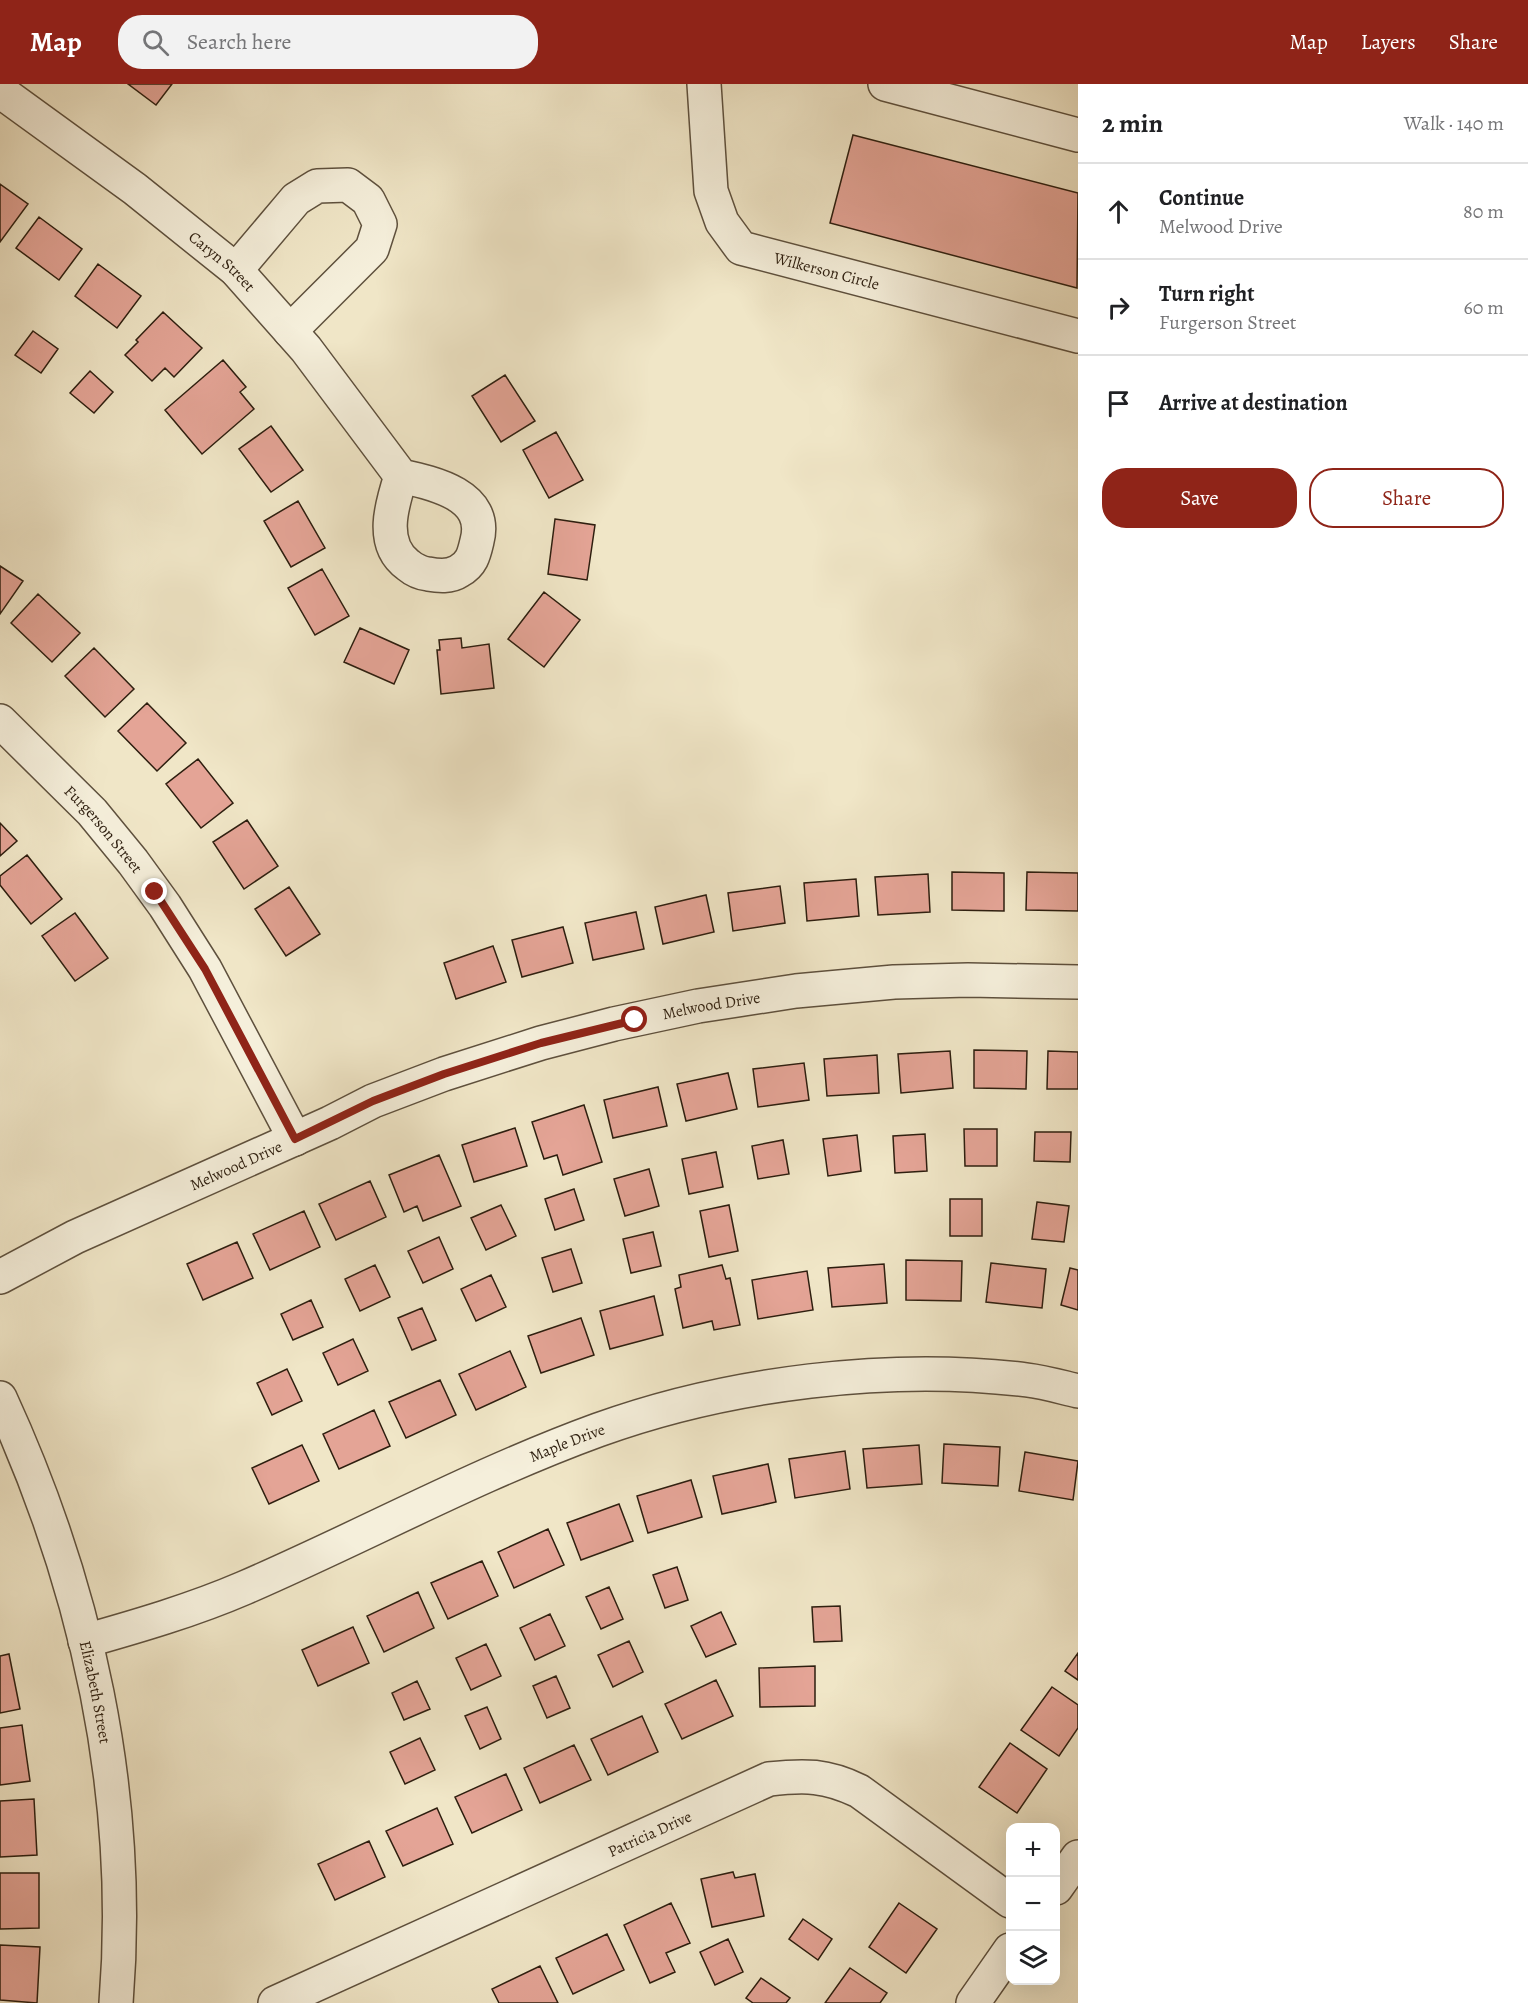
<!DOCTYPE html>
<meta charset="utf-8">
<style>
body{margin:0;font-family:Alegreya,serif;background:#f2f2f2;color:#202124}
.controls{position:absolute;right:18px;bottom:18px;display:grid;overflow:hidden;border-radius:12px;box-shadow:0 6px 24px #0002}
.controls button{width:54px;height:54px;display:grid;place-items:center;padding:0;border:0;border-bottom:2px solid #e0e0e0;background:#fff;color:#202124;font:30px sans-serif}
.stop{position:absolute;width:18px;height:18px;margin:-14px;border:4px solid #8f2418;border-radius:50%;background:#fff}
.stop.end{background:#8f2418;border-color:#fff;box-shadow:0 2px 6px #0008}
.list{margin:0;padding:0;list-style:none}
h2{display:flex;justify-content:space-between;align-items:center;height:78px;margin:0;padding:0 24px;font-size:26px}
h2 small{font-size:20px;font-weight:400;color:#757577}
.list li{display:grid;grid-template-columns:39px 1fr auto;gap:18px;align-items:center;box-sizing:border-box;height:96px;padding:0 24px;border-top:2px solid #e0e0e0}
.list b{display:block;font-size:22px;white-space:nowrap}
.list p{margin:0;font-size:20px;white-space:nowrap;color:#757577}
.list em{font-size:20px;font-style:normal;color:#757577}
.actions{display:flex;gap:12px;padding:18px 24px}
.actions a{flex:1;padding:14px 0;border:2px solid #8f2418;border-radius:24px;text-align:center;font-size:21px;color:#8f2418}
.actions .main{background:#8f2418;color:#fff}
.icon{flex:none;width:33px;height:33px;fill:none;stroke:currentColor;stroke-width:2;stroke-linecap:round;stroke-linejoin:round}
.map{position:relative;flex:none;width:1078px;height:1919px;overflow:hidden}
header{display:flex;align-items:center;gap:36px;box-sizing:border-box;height:84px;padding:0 30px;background:#8f2418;color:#fff}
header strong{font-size:28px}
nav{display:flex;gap:33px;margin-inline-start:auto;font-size:21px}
.search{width:420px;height:54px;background:#f2f2f2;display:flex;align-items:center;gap:15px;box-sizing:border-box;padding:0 21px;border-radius:24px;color:#757577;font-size:22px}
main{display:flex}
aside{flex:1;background:#fff}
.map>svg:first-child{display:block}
.building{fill:#e4a496;stroke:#2d1e0f;stroke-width:1.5}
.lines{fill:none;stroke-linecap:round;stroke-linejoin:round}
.street-casing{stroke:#5e503d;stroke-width:36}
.street{stroke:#f5efdb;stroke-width:33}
.route{stroke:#8f2418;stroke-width:8}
.labels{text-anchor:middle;stroke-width:5;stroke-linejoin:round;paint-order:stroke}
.street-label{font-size:16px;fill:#2d1e0f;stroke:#f5efdb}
</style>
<header>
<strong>Map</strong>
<div class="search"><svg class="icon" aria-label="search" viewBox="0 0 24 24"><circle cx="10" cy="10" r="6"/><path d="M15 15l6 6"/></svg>Search here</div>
<nav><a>Map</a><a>Layers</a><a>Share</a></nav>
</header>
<main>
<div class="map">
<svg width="1078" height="1919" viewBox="0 0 1078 1919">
<rect width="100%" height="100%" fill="#f0e6c7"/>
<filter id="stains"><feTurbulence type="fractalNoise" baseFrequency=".00333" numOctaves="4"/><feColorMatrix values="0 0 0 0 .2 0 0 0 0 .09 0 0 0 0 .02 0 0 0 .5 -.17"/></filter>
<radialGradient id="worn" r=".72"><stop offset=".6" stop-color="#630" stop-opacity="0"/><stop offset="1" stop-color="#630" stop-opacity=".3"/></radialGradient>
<path class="building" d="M128,0H172L156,21Z
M853,51L1078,109L1077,204L830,139Z
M0,100L28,120L0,158Z
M39,133L82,165L59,196L16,164Z
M98,180L141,212L117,244L75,212Z
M163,228L202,264L174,293L165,284L152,297L125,271L138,258L136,256Z
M33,247L58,265L41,289L15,271Z
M223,276L246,303L240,308L254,325L202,370L165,326Z
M90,287L113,308L94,329L70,309Z
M505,291L535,337L501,358L472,312Z
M271,342L303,386L271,408L239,365Z
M556,348L583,396L549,414L523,366Z
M298,417L325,464L291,483L264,437Z
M555,435L595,441L587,496L548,490Z
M0,482L23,497L0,530Z
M322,485L349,532L315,551L288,504Z
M544,508L580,536L544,583L508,555Z
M38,510L80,549L52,578L11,539Z
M360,544L409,566L394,600L344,578Z
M461,554L462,564L489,560L494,604L441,610L437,566H440L439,556Z
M94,564L134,605L105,633L65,592Z
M147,619L186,659L157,687L118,647Z
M198,675L233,719L201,744L166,700Z
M247,736L278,782L244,805L213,758Z
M0,739L17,757L0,772Z
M27,771L62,815L31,840L0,801V792Z
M952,788L1004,789V827L952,826Z
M1027,788L1078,789V827L1026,826Z
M928,790L930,828L878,831L875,793Z
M856,795L859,832L807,837L804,799Z
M780,802L785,839L733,847L728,809Z
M289,803L320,850L286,872L255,825Z
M706,811L714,848L663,860L655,823Z
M636,828L644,865L593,876L585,839Z
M75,829L108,874L75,897L42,852Z
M563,843L573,879L522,893L512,856Z
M493,862L506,898L456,915L444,879Z
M974,966L1027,967L1026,1005L974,1004Z
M950,967L953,1004L901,1009L898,970Z
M1048,967L1078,968V1005H1047Z
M877,971L879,1009L827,1012L824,975Z
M804,979L809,1016L758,1023L753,985Z
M728,989L737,1025L686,1037L677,1000Z
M658,1003L667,1042L613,1054L604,1016Z
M584,1021L602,1078L563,1091L557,1071L544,1075L532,1038Z
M515,1044L527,1082L474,1098L462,1061Z
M964,1045H997V1082H965Z
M1035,1048H1071L1070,1078L1034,1077Z
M925,1050L927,1087L895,1089L893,1052Z
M857,1051L861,1087L828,1092L823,1055Z
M783,1056L789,1090L758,1095L752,1062Z
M716,1068L723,1103L689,1110L682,1075Z
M439,1071L461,1122L423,1137L417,1122L404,1128L389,1091Z
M649,1085L659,1122L625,1132L614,1095Z
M370,1097L386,1133L336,1156L319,1120Z
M574,1105L584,1136L555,1146L545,1115Z
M950,1115H982V1152H950Z
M1037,1118L1069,1122L1064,1158L1032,1155Z
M501,1121L516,1152L486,1166L471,1134Z
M729,1121L738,1167L709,1173L700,1127Z
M304,1127L320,1163L270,1186L253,1150Z
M653,1148L661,1182L631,1189L623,1155Z
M439,1153L453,1185L423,1199L408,1167Z
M237,1158L253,1194L203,1216L187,1180Z
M571,1165L582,1199L553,1208L542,1174Z
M906,1176L962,1177L961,1217L906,1216Z
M991,1179L1046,1185L1042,1224L986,1218Z
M884,1180L887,1219L832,1223L828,1184Z
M375,1181L390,1213L360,1227L345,1195Z
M722,1181L726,1195L730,1194L740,1241L714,1246L712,1237L683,1244L675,1205L681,1203L679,1191Z
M1070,1184L1078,1186V1226L1061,1221Z
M807,1187L813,1226L758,1235L752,1196Z
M491,1191L506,1223L476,1237L461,1205Z
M654,1212L663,1251L610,1265L600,1227Z
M311,1216L323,1243L293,1256L281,1230Z
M422,1224L436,1256L412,1266L398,1234Z
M581,1234L594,1271L541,1289L528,1252Z
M353,1255L368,1287L338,1301L323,1269Z
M510,1267L526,1303L476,1326L459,1290Z
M287,1285L302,1317L272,1331L257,1299Z
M440,1296L456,1331L406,1354L389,1318Z
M374,1326L390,1362L339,1385L323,1350Z
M944,1360L1000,1363L998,1402L942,1399Z
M302,1361L319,1397L269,1420L252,1384Z
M919,1361L922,1400L867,1404L863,1365Z
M845,1367L850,1405L795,1414L789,1375Z
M1025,1368L1078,1377L1073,1416L1019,1407Z
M768,1380L776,1418L722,1430L713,1392Z
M691,1396L702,1433L648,1449L637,1412Z
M619,1420L633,1457L581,1476L567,1439Z
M548,1445L564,1481L514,1504L498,1468Z
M482,1477L498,1512L448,1535L431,1499Z
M677,1483L688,1516L665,1524L653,1491Z
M609,1503L623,1535L601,1545L586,1513Z
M418,1508L434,1544L384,1568L367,1532Z
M840,1522L842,1557L814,1558L812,1523Z
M721,1528L736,1560L706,1573L691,1542Z
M550,1530L565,1562L535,1576L520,1544Z
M353,1543L369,1579L318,1602L302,1566Z
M629,1557L643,1588L613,1603L598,1571Z
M486,1560L501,1592L471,1606L456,1574Z
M1078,1569V1596L1065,1587Z
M9,1570L20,1625L0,1629V1572Z
M815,1582V1622L760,1623L759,1584Z
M556,1592L570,1624L547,1634L533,1602Z
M716,1596L733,1632L682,1655L665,1620Z
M417,1597L430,1625L404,1636L392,1609Z
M1052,1603L1078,1621V1644L1059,1672L1021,1646Z
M487,1623L501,1655L480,1665L465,1632Z
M642,1632L658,1668L608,1691L591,1655Z
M22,1641L30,1697L0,1701V1644Z
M420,1654L435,1686L405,1700L390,1668Z
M1010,1659L1047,1685L1017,1729L979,1703Z
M574,1661L591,1696L540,1719L524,1684Z
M506,1690L522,1726L472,1749L455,1713Z
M34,1715L37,1771L0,1773V1717Z
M437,1724L453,1760L403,1782L386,1747Z
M369,1757L385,1793L335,1816L318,1780Z
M733,1788L735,1794L755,1790L764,1832L712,1843L701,1795Z
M0,1789H39V1844L0,1845Z
M671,1819L690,1859L666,1869L675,1888L650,1899L624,1841Z
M899,1819L937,1845L906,1889L869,1863Z
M803,1835L832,1855L818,1876L789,1855Z
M607,1850L624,1886L573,1910L556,1874Z
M728,1855L743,1888L715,1901L700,1868Z
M0,1861L40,1863L37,1919L0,1916Z
M540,1882L558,1919H499L492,1905Z
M850,1884L887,1909L880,1919H825Z
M761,1894L790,1914L786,1919H753L746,1914Z"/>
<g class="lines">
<g class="street-casing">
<g id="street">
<path id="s1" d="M704,0L711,107L722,138L741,164L1078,252"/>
<path d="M885,0L1078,51"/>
<path id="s2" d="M0,7L135,105L236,186L306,265L401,392C433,399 489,411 477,457C474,470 472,480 459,487C450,493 439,492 428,490C420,489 414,486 408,481C379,460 392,420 401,392"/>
<path d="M236,186L296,115L317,102L348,101L368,116L380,140L372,165L290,247"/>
<path id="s3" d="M0,637L92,728L133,778L165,822L205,885L295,1055"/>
<path id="s4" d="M0,1193L75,1153L330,1039L373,1017L444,990L541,959L614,940L698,922L796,907L894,898L968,896L1078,898"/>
<path id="s5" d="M0,1314C87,1503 133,1710 116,1919"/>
<path id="s6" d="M85,1557C138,1542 193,1526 244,1504C362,1453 477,1390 598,1346C728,1299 890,1279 1027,1296C1044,1298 1061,1303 1078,1307"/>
<path d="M1056,1804L1078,1773"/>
<path id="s7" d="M275,1919L769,1695C805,1691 826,1691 859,1707L1010,1817"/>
<path d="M973,1919L1010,1866"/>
</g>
</g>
<use href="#street" class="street"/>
</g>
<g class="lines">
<path class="route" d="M155,808L205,885L295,1055L373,1017L444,990L541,959L635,936"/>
</g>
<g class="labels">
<g class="street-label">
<text dy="6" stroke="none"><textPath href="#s2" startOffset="280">Caryn Street</textPath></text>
<text dy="6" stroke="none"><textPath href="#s1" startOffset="261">Wilkerson Circle</textPath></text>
<text dy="6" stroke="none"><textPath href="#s3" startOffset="150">Furgerson Street</textPath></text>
<text dy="6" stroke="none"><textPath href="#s4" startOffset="765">Melwood Drive</textPath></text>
<text dy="6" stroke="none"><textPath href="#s4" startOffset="261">Melwood Drive</textPath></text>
<text dy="6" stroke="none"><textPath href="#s6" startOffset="522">Maple Drive</textPath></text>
<text dy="6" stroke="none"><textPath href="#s5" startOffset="310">Elizabeth Street</textPath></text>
<text dy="6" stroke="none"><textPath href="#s7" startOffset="411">Patricia Drive</textPath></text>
</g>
</g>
<rect width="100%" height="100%" filter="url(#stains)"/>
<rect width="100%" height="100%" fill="url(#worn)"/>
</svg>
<div class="controls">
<button>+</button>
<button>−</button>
<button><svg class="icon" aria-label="layers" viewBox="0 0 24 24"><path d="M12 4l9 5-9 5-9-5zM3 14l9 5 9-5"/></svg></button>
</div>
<div class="stop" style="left:635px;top:936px"></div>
<div class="stop end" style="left:155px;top:808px"></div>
</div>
<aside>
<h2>2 min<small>Walk · 140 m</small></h2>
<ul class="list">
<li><svg class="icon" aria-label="ahead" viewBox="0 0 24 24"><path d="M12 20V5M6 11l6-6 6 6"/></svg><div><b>Continue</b><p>Melwood Drive</p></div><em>80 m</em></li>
<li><svg class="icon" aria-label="right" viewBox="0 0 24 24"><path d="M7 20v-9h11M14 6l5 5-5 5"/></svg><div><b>Turn right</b><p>Furgerson Street</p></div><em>60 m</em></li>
<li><svg class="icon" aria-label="arrive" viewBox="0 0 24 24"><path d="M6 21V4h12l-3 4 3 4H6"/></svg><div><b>Arrive at destination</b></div></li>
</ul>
<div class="actions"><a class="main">Save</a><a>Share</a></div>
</aside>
</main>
